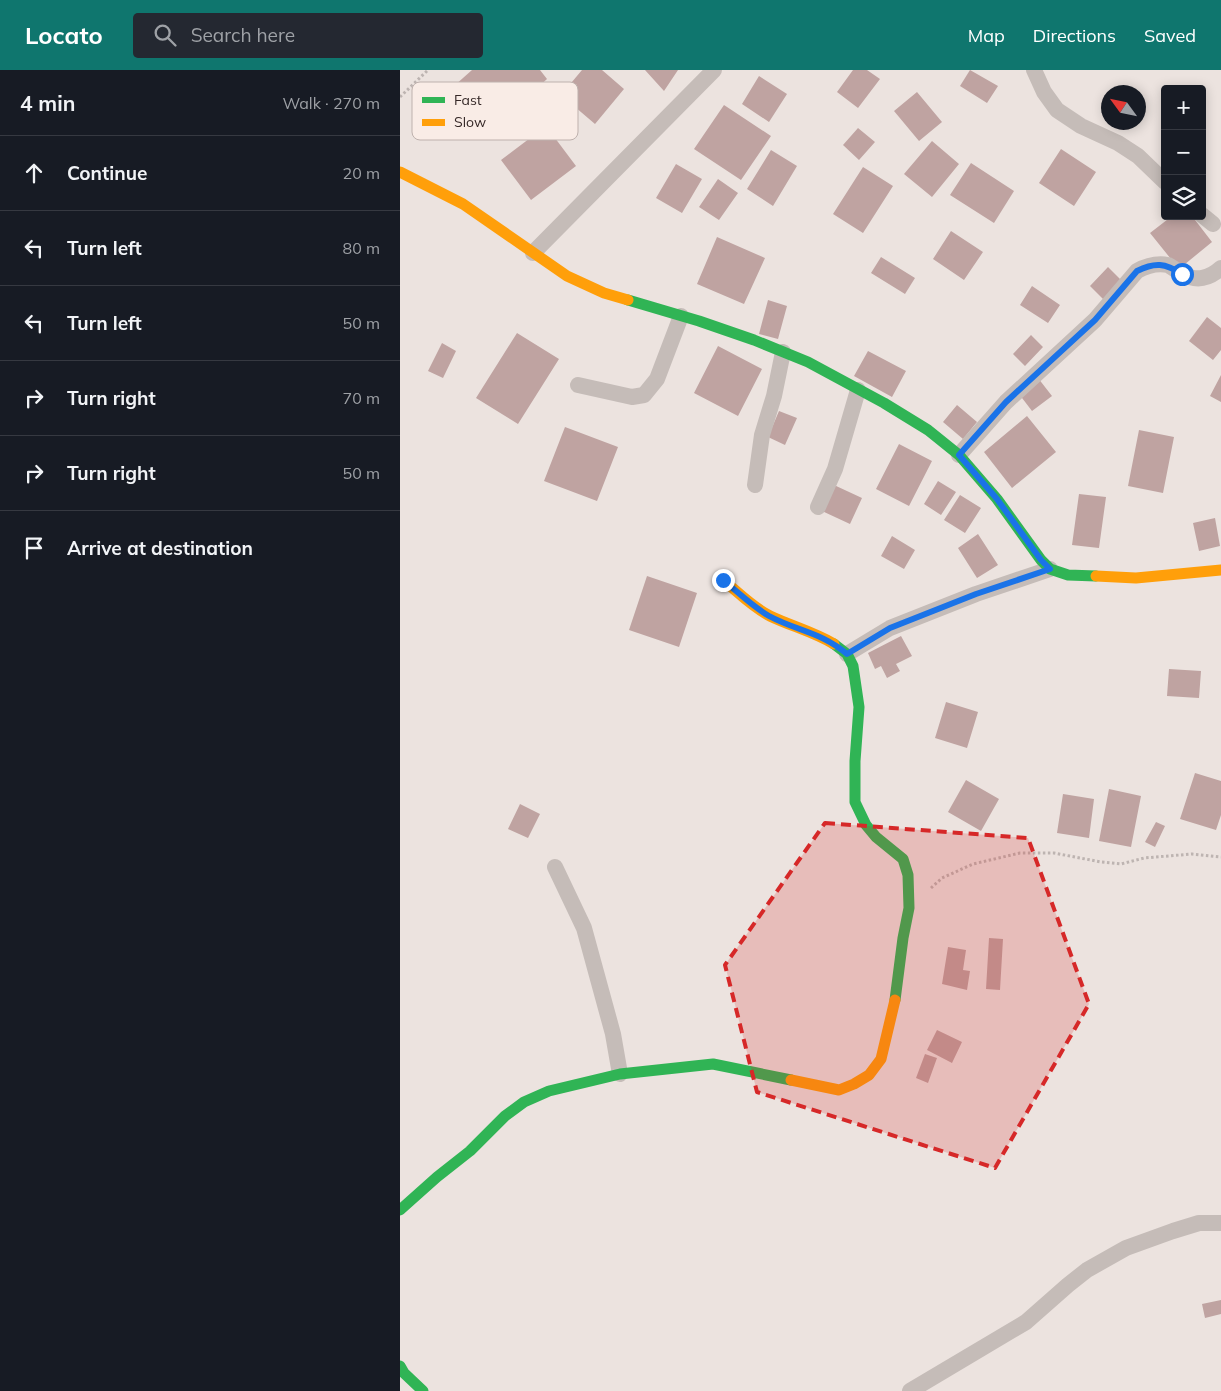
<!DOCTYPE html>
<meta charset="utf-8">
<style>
body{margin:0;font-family:Mulish,sans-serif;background:#242831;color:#f1f3f6}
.controls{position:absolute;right:15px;top:15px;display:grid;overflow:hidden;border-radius:5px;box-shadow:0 2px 12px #0003}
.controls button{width:45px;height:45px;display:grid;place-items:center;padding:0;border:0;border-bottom:1px solid #363941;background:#171b24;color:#f1f3f6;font:25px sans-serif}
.compass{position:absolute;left:701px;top:15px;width:45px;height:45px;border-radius:50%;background:#171b24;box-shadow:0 2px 12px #0003;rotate:303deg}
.stop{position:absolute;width:15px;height:15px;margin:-11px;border:4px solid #1a73e8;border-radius:50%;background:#fff}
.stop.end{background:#1a73e8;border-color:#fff;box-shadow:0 1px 5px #0008}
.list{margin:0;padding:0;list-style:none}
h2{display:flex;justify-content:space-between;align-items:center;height:65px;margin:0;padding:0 20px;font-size:21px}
h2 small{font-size:16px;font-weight:400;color:#9ea1a6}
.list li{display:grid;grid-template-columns:32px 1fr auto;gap:15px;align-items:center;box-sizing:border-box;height:75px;padding:0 20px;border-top:1px solid #363941}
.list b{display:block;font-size:19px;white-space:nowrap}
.list em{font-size:16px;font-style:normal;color:#9ea1a6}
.icon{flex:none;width:28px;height:28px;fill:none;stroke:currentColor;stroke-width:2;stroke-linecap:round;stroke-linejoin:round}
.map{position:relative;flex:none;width:821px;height:1321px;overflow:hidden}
header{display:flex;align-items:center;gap:30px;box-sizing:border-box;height:70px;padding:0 25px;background:#0f766e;color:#fff}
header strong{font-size:24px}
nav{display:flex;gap:28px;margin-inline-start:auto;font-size:18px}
.search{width:350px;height:45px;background:#242831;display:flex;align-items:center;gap:12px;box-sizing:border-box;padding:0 18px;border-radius:5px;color:#9ea1a6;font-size:19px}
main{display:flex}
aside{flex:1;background:#171b24}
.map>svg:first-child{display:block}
.building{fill:#bfa3a1}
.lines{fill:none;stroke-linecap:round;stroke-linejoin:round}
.path{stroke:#bdb4b1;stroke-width:3;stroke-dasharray:2.5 2.5;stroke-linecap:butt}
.street{stroke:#c5bcb8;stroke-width:16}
.fast{stroke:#30b455;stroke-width:11}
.slow{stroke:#ff9f0a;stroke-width:11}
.route{stroke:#1a73e8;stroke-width:6}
.marked{fill:#d62828;fill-opacity:0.2;stroke:#d62828;stroke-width:4;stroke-dasharray:10 6;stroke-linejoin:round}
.key{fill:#f9ece6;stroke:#beb1ad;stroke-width:1}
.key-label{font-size:14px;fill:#352827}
</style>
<header>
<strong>Locato</strong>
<div class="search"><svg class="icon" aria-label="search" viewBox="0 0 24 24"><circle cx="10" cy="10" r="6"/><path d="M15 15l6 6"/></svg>Search here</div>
<nav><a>Map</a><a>Directions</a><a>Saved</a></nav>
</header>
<main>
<aside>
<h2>4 min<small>Walk · 270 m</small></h2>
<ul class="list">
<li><svg class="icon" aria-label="ahead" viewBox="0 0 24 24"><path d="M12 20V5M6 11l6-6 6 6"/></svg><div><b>Continue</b></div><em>20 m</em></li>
<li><svg class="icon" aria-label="left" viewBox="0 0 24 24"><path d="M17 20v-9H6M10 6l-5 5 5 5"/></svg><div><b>Turn left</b></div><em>80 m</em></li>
<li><svg class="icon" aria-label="left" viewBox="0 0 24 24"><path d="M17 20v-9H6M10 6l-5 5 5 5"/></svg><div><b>Turn left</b></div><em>50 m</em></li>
<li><svg class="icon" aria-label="right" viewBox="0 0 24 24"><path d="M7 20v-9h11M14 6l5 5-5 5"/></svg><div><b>Turn right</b></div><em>70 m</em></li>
<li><svg class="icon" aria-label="right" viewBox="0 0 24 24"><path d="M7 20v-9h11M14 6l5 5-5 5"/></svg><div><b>Turn right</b></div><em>50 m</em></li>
<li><svg class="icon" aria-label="arrive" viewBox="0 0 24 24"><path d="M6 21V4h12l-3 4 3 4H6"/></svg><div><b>Arrive at destination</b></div></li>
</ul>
</aside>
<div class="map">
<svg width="821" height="1321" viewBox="0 0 821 1321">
<rect width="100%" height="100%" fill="#ece3df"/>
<path class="building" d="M72,0H140L147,9L93,58L54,16Z
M182,0H202L224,19L195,54L161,25Z
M245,0H278L264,21Z
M453,0H467L480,9L458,38L437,22Z
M570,0L598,16L587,33L560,16Z
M359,6L387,24L369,52L342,34Z
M517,22L542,52L519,71L494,41Z
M324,35L371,66L341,110L294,79Z
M146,56L176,96L131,130L101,90Z
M458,58L475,72L459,90L443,75Z
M532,71L559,94L532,127L504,104Z
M661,79L696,102L674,136L639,113Z
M371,80L397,96L373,136L347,119Z
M571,93L614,121L594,153L550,125Z
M276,94L302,109L282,143L256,128Z
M463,97L493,116L463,163L433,144Z
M318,109L338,123L319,150L299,137Z
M772,146H792L812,172L779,199L750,163Z
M551,161L583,182L564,210L533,189Z
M317,167L365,188L344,234L297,214Z
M481,187L515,208L505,224L471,203Z
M708,197L724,213L706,232L690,216Z
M632,216L660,235L648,253L620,235Z
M368,230L387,236L378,269L359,264Z
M807,247L821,258V280L813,290L789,271Z
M117,263L159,289L118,354L76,328Z
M631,265L643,277L625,296L613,284Z
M42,273L56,281L43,308L28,301Z
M318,276L362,299L338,346L294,323Z
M468,281L506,301L492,327L454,306Z
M821,305V332L810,326Z
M638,308L652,326L632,341L619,324Z
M557,335L577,352L563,369L543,352Z
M379,341L397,348L385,375L368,367Z
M627,346L656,382L612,418L584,382Z
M165,357L218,377L197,431L144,411Z
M739,360L774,367L763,423L728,416Z
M499,374L532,391L509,436L476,419Z
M538,411L556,422L541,445L524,434Z
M434,415L462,428L450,454L422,441Z
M679,424L706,427L699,478L672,475Z
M560,425L581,438L565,463L544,450Z
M815,448L820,476L799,481L793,453Z
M578,464L598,495L577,508L558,478Z
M492,466L515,480L504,499L481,486Z
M247,506L297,523L279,577L229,560Z
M501,566L512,586L496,594L500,601L487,608L481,596L475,599L468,583Z
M769,599L801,601L799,628L767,626Z
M546,632L578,642L567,678L535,668Z
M795,703L821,711V745L816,760L780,749Z
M566,710L599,729L581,761L548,742Z
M709,719L741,726L731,777L699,771Z
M663,724L694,729L689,768L657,763Z
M120,734L140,744L128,768L108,759Z
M756,752L765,756L755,777L745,772Z
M589,868L603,869L600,920L586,919Z
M548,877L566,880L563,900L570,901L567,920L542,914Z
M537,960L562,972L552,993L527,980Z
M525,984L537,988L528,1013L516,1008Z
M821,1230V1244L805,1248L802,1234Z"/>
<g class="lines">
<path class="path" d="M0,27L28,0
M531,818L542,808L573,794L620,783H654L701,792L721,794L744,788L792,784L821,787"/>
<path class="street" d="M634,0L644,22L657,40L681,56L718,73L738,86L765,112
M802,145L813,154
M133,183L314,0
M178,315L232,327L244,325L257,309L281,246
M559,385L606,332L695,250L737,201C746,196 757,193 768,195C772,197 777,201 781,203C796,212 809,209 821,198
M355,415L362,365L374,326L383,282
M418,437L435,399L458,320
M447,584L490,558L576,524L650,499
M155,797L184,858L213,964L220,1004
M510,1321L626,1252L668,1215L687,1200L726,1178L773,1161L799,1153H821"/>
<path class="fast" d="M228,230L299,251L354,270L408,292L484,333L528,360L559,385L597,429L641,490L650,499L668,505L696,506
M434,574L447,584L453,596L459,637L455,691V732L466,755L476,767L503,789L508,805L509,838L503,868L495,930
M0,1140L37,1107L70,1081L105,1046L124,1032L149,1021L220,1004L313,994L391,1010
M0,1296L4,1303L23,1321"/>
<path class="slow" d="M0,102L63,134L167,206L204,223L228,230
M696,506L736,508L821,500
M323,510C338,522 352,537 370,546C391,556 414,562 434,574
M391,1010L439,1020L454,1014L469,1005L481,989L495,930"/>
</g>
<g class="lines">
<path class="route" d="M323,510C338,522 353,537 369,546C397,561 421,562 447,584L490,558L576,524L650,499L641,490L597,429L559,385L606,332L695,250L737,201C755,192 765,193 782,204"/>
</g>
<path class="marked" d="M425,753L628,768L689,934L595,1098L357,1022L325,895Z"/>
<rect x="12" y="12" width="166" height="58" rx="8" class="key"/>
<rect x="22" y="27" width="23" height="6" fill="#30b455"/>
<rect x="22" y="49" width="23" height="7" fill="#ff9f0a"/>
<g class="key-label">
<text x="54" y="35">Fast</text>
<text x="54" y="57">Slow</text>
</g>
</svg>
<div class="controls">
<button>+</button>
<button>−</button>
<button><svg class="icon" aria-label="layers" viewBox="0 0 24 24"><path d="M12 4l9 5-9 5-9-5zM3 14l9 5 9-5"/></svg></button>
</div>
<svg class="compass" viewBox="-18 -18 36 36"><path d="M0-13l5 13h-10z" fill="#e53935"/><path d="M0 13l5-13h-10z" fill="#9ea1a6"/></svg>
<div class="stop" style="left:782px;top:204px"></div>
<div class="stop end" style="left:323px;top:510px"></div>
</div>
</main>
